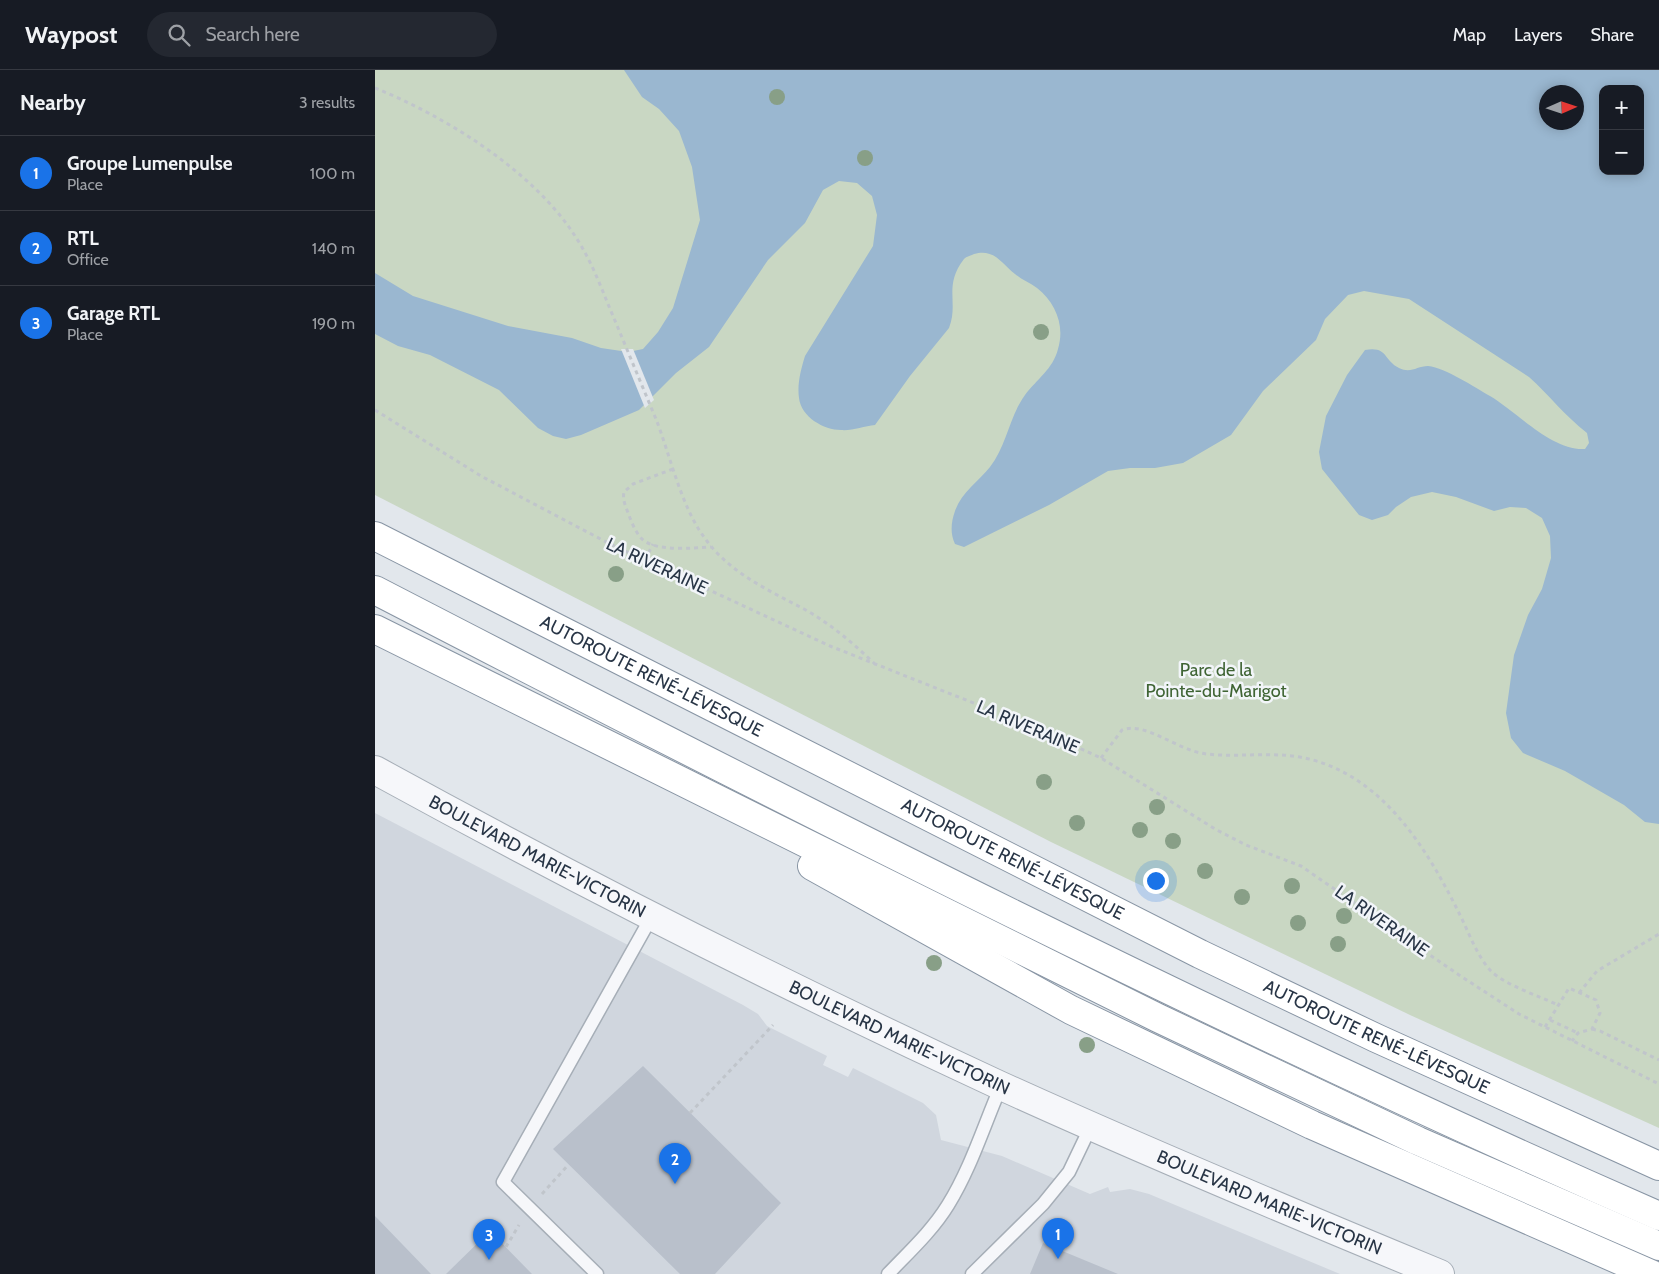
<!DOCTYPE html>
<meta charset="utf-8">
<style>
body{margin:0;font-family:Cabin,sans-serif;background:#242831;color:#f1f3f6}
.controls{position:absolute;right:15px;top:15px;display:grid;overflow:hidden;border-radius:10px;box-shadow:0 2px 12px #0003}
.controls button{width:45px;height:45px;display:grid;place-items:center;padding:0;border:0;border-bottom:1px solid #363941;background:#171b24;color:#f1f3f6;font:25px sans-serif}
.compass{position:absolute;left:1164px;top:15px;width:45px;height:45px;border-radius:50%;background:#171b24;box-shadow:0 2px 12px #0003;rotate:87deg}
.you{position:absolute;left:780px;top:810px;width:18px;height:18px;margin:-12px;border:4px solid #fff;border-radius:50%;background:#1a73e8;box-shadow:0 0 0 8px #1a73e833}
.badge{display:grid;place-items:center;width:32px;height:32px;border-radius:50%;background:#1a73e8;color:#fff;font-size:16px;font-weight:700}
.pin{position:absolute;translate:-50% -41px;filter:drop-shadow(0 1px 2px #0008)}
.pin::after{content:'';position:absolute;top:26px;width:18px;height:15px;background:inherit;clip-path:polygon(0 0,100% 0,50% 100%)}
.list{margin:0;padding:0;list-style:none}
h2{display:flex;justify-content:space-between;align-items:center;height:65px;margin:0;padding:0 20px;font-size:21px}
h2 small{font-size:16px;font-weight:400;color:#9ea1a6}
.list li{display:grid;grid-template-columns:32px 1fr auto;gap:15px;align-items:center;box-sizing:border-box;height:75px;padding:0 20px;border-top:1px solid #363941}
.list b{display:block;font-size:19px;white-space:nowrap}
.list p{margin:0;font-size:16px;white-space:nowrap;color:#9ea1a6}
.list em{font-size:16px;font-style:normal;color:#9ea1a6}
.icon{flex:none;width:28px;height:28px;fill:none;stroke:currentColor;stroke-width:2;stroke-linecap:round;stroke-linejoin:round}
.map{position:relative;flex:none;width:1284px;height:1204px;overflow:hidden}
header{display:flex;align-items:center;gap:30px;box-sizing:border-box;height:70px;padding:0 25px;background:#171b24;border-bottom:1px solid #363941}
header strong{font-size:24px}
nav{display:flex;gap:28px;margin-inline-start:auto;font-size:18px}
.search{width:350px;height:45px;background:#242831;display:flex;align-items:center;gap:12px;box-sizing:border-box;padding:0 18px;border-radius:28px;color:#9ea1a6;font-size:19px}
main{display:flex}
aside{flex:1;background:#171b24}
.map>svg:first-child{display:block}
.built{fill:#d0d6de}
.green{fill:#c9d7c3}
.water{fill:#9ab7d0;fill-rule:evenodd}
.pier{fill:#e2e7ec}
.building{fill:#b9c0cb}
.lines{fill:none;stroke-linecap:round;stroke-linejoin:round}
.service-casing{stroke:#a6aeb7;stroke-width:15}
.tertiary-casing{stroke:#a6aeb7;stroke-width:30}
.motorway-casing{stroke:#8895a4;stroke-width:30}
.path{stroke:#c0c5cb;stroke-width:3;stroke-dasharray:4 4;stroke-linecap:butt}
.service{stroke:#f6f7fa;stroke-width:12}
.tertiary{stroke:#f6f7fa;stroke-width:28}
.motorway{stroke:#fff;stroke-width:28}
.tree{fill:#889f87}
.labels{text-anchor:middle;stroke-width:5;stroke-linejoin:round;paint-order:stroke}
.street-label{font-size:18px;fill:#283546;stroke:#f2f5f9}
.park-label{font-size:18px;fill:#3f6434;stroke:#f2f5f9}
</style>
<header>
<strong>Waypost</strong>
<div class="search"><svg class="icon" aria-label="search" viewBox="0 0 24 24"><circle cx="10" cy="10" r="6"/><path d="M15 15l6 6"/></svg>Search here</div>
<nav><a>Map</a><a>Layers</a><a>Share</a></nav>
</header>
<main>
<aside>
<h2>Nearby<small>3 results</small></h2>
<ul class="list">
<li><span class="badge">1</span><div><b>Groupe Lumenpulse</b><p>Place</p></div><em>100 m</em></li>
<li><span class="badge">2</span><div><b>RTL</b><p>Office</p></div><em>140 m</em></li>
<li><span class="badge">3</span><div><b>Garage RTL</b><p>Place</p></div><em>190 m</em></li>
</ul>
</aside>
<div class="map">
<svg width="1284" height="1204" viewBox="0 0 1284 1204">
<rect width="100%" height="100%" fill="#e2e7ec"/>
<path class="built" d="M0,743L368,935L383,944L392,956L452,986L448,995L473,1007L478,998L548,1033L561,1045L566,1070L627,1086L715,1124L733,1117L735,1122L755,1119L774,1124L965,1204H0Z"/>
<path class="green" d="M0,0H506L863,125L1284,372V1058L1035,945L676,772L0,425Z"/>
<path class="water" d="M249,0H1284V754L1270,752L1249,735L1190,701L1148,683L1136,668L1131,643L1139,585L1153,545L1167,519L1176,488L1175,466L1167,448L1151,438L1135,437L1119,441L1081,427L1057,422L1036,427L1021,437L1013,445L997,450L984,445L947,399L944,382L951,346L972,305L990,280C1013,276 1008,290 1024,298C1036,304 1042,296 1053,296C1071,298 1099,317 1115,326C1142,342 1177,381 1210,379L1214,373L1212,363C1189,345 1175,326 1154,307L1034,229L989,221L973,225L950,249L941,270L888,321L856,365L808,393L780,398H755L733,401L674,435L589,477L580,474C575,464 576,452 580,441C586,423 604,411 615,397C632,375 634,347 650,325C662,309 678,299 683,279C690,256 681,233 662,218C655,213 647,210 640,204C626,193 619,178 599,184C595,186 592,186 589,189C568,216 584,233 574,258L535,306L500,355C489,356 477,361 466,360C449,360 426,347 424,328C422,314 426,299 430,286L498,176L502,145L497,126L482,113L464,111L448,120L430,153L393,190L334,277L301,303L264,340L206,365L191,369L178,366L163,358L124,320L55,285L23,276L0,264V203L38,226L133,256L197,268L226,278L253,282L268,279L283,262L298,238L325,150L317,97L304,61L284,39L267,27ZM1228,19H1265V101H1228ZM1172,22H1202V52H1172Z"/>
<path class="pier" d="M246,279H258L279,330L270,338Z"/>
<path class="building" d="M268,996L406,1133L340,1204H305L178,1079Z
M0,1146L56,1204H0Z
M115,1161L157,1204H71Z
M668,1173L743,1204H655Z"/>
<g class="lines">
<g class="service-casing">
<path id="service" d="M222,1204L128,1112L277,846
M513,1204C534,1182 557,1161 573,1135C596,1098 609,1055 626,1016
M597,1204L668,1134L694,1102L716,1056"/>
</g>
<g class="tertiary-casing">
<g id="tertiary">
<path id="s1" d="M0,700C204,812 412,917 624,1015C769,1081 917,1143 1065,1204"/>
</g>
</g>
<g class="motorway-casing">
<g id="motorway">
<path id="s2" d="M0,466L825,884L1001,968L1284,1096"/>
<path d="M0,520C423,739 848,955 1284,1146"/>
<path d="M0,559L783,948L1043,1071L1284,1176"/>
<path d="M437,796L696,940L937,1055L1276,1204"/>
</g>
</g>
<path class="path" d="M0,18C72,47 160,102 202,169C215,189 224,212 233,234C249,272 265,311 281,349C295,385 306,436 329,467C353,502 393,520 429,539C456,554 479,574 501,595
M0,340L106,406L235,474L455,576L654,655L726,688L840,759L871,775L926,796L1084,905L1144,944L1284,1014
M298,399L258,414L249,422C247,431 252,439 255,448C258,455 261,463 267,469C280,482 319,478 336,477
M270,490L278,474
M726,688L747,660C771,651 802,681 832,684C867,688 903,680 938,690C1009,710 1051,777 1083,841C1093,860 1101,885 1116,901C1130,915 1164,926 1183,935
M1204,923L1222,901L1284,864
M1175,950L1203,963
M1170,957L1194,918L1221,930L1225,943L1217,959L1203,963L1197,971
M1217,959L1225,961L1284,990
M315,1043L398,955
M167,1124L193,1095
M131,1177L144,1155"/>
<use href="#service" class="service"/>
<use href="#tertiary" class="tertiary"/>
<use href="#motorway" class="motorway"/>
</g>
<g class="tree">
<circle cx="402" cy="27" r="8"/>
<circle cx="490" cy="88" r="8"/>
<circle cx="666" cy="262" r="8"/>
<circle cx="241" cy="504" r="8"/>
<circle cx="669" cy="712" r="8"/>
<circle cx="782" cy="737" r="8"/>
<circle cx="702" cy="753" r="8"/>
<circle cx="765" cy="760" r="8"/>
<circle cx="798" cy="771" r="8"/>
<circle cx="830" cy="801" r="8"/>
<circle cx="917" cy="816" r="8"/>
<circle cx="867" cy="827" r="8"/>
<circle cx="969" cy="846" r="8"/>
<circle cx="923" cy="853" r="8"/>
<circle cx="963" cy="874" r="8"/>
<circle cx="559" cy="893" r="8"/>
<circle cx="712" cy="975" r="8"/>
</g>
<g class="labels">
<g class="street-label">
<text transform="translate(282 496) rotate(25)" y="6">LA RIVERAINE</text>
<text dy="6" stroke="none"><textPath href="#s2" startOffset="310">AUTOROUTE RENÉ-LÉVESQUE</textPath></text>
<text transform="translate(653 657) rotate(23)" y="6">LA RIVERAINE</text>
<text dy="6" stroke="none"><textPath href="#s1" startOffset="184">BOULEVARD MARIE-VICTORIN</textPath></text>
<text dy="6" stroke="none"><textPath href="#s2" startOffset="715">AUTOROUTE RENÉ-LÉVESQUE</textPath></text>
<text transform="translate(1007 851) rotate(35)" y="6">LA RIVERAINE</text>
<text dy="6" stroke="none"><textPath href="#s2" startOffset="1120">AUTOROUTE RENÉ-LÉVESQUE</textPath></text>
<text dy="6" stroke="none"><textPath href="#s1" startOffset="589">BOULEVARD MARIE-VICTORIN</textPath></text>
<text dy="6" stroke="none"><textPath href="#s1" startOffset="994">BOULEVARD MARIE-VICTORIN</textPath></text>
</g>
<g class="park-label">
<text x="841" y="606">Parc de la<tspan x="841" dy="21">Pointe-du-Marigot</tspan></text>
</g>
</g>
</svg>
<div class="controls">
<button>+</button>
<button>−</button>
</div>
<svg class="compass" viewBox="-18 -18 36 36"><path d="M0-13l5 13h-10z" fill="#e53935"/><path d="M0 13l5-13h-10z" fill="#9ea1a6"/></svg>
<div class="you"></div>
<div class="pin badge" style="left:683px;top:1189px">1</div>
<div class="pin badge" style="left:300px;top:1114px">2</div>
<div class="pin badge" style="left:114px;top:1190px">3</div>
</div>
</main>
